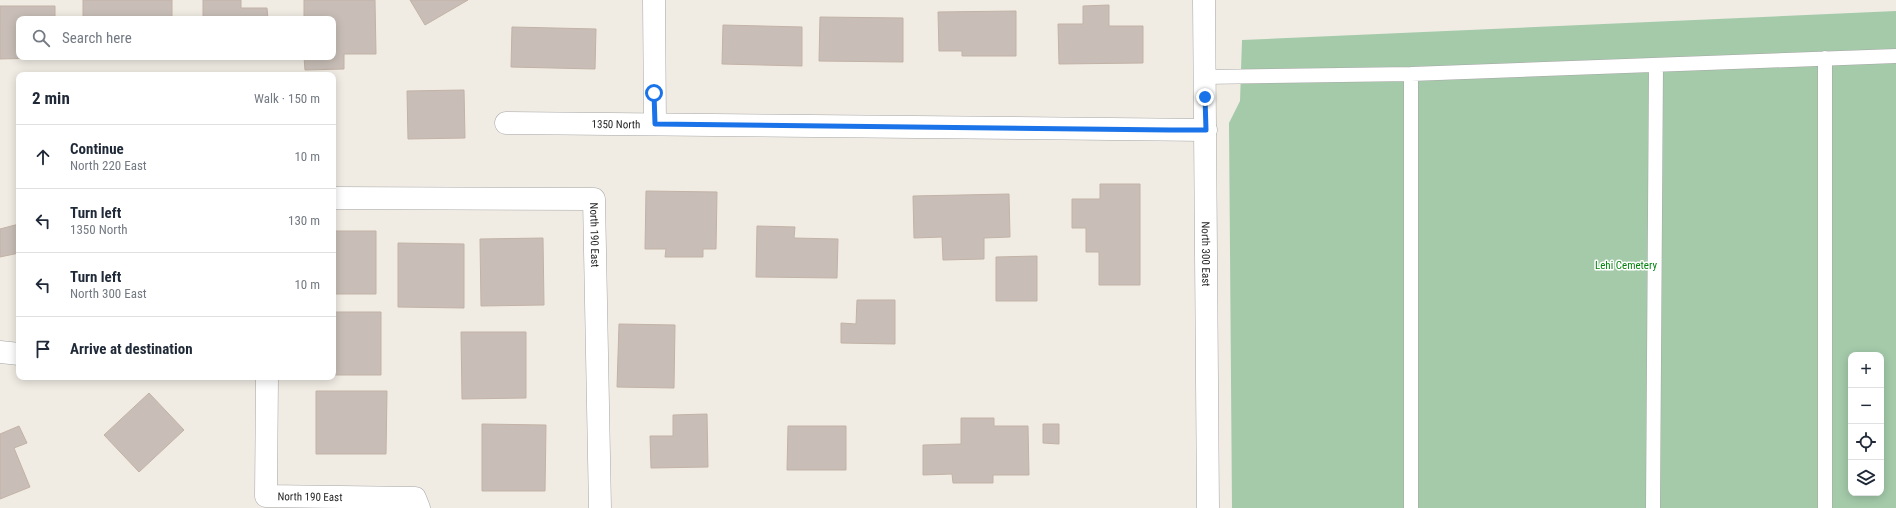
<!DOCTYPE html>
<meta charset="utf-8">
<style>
body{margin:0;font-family:"Roboto Condensed",sans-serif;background:#f2f2f3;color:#1f2937}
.controls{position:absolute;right:12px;bottom:12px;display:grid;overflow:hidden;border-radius:8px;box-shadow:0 2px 10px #0003}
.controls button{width:36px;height:36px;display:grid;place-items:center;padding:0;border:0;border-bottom:1px solid #e0e1e3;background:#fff;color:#1f2937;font:20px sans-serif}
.stop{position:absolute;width:12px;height:12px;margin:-9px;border:3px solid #1a73e8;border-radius:50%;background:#fff}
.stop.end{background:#1a73e8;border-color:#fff;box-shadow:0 1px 4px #0008}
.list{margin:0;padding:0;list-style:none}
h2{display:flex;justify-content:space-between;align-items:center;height:52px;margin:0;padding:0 16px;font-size:17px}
h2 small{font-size:13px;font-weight:400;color:#747a83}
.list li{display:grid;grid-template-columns:26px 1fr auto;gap:12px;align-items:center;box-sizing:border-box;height:64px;padding:0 16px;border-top:1px solid #e0e1e3}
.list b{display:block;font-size:15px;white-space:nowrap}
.list p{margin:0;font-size:13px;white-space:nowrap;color:#747a83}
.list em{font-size:13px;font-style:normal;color:#747a83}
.icon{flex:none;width:22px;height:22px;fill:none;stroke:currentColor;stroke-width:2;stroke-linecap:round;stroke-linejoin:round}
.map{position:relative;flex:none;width:1896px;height:508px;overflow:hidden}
.search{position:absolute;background:#fff;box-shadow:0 2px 10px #0003;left:16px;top:16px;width:320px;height:44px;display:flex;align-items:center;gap:10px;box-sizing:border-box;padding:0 14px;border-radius:8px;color:#747a83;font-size:15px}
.panel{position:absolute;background:#fff;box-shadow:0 2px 10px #0003;left:16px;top:72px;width:320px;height:308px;border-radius:8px}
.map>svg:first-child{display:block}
.cemetery{fill:#a4caaa;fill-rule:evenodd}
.building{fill:#c8beb7;stroke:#c3b2a6}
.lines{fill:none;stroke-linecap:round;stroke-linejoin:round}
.lane-casing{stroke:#a6a6a6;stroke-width:15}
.street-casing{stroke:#a6a6a6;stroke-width:23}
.lane{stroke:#fff;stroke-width:14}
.street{stroke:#fff;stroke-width:22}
.route{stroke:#1a73e8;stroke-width:5}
.labels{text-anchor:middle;stroke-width:3;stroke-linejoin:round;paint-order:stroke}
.street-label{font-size:11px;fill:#1f1f1f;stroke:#fff}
.park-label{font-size:11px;fill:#06830f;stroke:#fff}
</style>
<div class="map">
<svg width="1896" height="508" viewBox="0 0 1896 508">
<rect width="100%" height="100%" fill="#f0ece4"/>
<path class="cemetery" d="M1896,11V508H1232L1229,123L1240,101L1242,40ZM1851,355H1881V493H1851Z"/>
<path class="building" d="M83,0H172V19H83Z
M203,0H241V8H267L268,19H203Z
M304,0H375L376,54H344V69L305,70L304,57H333V19H304Z
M410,0H468L425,25Z
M1109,5V26H1143V63L1059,64L1058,24H1083V6Z
M0,6H55V19H19V57L41,58L0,59Z
M1016,11V56H962V51H939L938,12Z
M820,17L903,18V62L819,61Z
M723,25L802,27V66L722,64Z
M512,27L596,29L595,69L511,67Z
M464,90L465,138L408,139L407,91Z
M1100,184H1140V285H1099V252H1086V228H1072V199H1100Z
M646,191L717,192L716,249H703V257H665L666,249H645Z
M1009,194L1010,237L984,238V259L943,260L942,237L914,238L913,196Z
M19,224V253L0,257V229Z
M757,226L795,227L794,238L838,239L837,278L756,277Z
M333,231H376V294H333Z
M543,238L544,305L481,306L480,239Z
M398,243L464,244V308L398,307Z
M1037,256V301H996V257Z
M857,300H895V344L841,343V323L856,324Z
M333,312H381V375H333Z
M619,324L675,325L674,388L617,387Z
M461,332H526V398L462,399Z
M316,391H387L386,454H316Z
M149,393L184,430L139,472L104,435Z
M707,414L708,467L651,468L650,436H673V415Z
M961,418H994V426H1028L1029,475H993V483H953L952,474L923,475V445L961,444Z
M482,424L546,425L545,491H482Z
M1043,424H1059V444L1043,443Z
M19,426L27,443L14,448L30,487L0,499V434Z
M788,426H846V470H787Z"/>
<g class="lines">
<g class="lane-casing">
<path id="lane" d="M1825,58V508
M1411,74V508
M1204,77L1411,74L1896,56
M1653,508L1656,66"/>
</g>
<g class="street-casing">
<g id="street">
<path d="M654,0L655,124"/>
<path id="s1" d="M1204,0L1208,508"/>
<path id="s2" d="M506,123L1206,130"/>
<path id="s3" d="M333,198L594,199L600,508"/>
<path d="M0,352L19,354"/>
<path id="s4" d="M267,377L266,496L415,498L419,508"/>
</g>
</g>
<use href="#lane" class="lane"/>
<use href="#street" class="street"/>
</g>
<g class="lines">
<path class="route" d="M654,93L655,124L1170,130H1206L1205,97"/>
</g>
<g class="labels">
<g class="street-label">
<text dy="4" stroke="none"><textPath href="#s2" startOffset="110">1350 North</textPath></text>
<text dy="4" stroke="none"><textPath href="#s3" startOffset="297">North 190 East</textPath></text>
<text dy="4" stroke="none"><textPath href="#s1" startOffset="254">North 300 East</textPath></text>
<text dy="4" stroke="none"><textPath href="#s4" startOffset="163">North 190 East</textPath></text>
</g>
<g class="park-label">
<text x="1626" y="269">Lehi Cemetery</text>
</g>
</g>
</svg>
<div class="controls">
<button>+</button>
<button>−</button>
<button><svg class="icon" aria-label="locate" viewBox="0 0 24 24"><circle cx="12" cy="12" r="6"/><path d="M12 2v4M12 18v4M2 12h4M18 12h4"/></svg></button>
<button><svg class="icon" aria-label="layers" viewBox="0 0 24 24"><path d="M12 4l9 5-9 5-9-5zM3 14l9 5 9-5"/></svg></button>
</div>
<div class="stop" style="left:654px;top:93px"></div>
<div class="stop end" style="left:1205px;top:97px"></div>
<div class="search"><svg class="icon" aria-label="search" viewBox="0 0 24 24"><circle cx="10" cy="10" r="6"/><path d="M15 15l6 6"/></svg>Search here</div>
<section class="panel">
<h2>2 min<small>Walk · 150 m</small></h2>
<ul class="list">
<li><svg class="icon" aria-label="ahead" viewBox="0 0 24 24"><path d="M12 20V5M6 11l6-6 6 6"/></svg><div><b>Continue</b><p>North 220 East</p></div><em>10 m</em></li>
<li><svg class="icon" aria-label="left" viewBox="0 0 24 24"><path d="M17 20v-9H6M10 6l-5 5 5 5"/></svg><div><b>Turn left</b><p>1350 North</p></div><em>130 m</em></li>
<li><svg class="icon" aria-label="left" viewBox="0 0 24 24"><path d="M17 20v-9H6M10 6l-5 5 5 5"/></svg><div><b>Turn left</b><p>North 300 East</p></div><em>10 m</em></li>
<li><svg class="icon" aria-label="arrive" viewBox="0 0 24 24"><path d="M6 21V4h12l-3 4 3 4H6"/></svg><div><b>Arrive at destination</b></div></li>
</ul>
</section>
</div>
